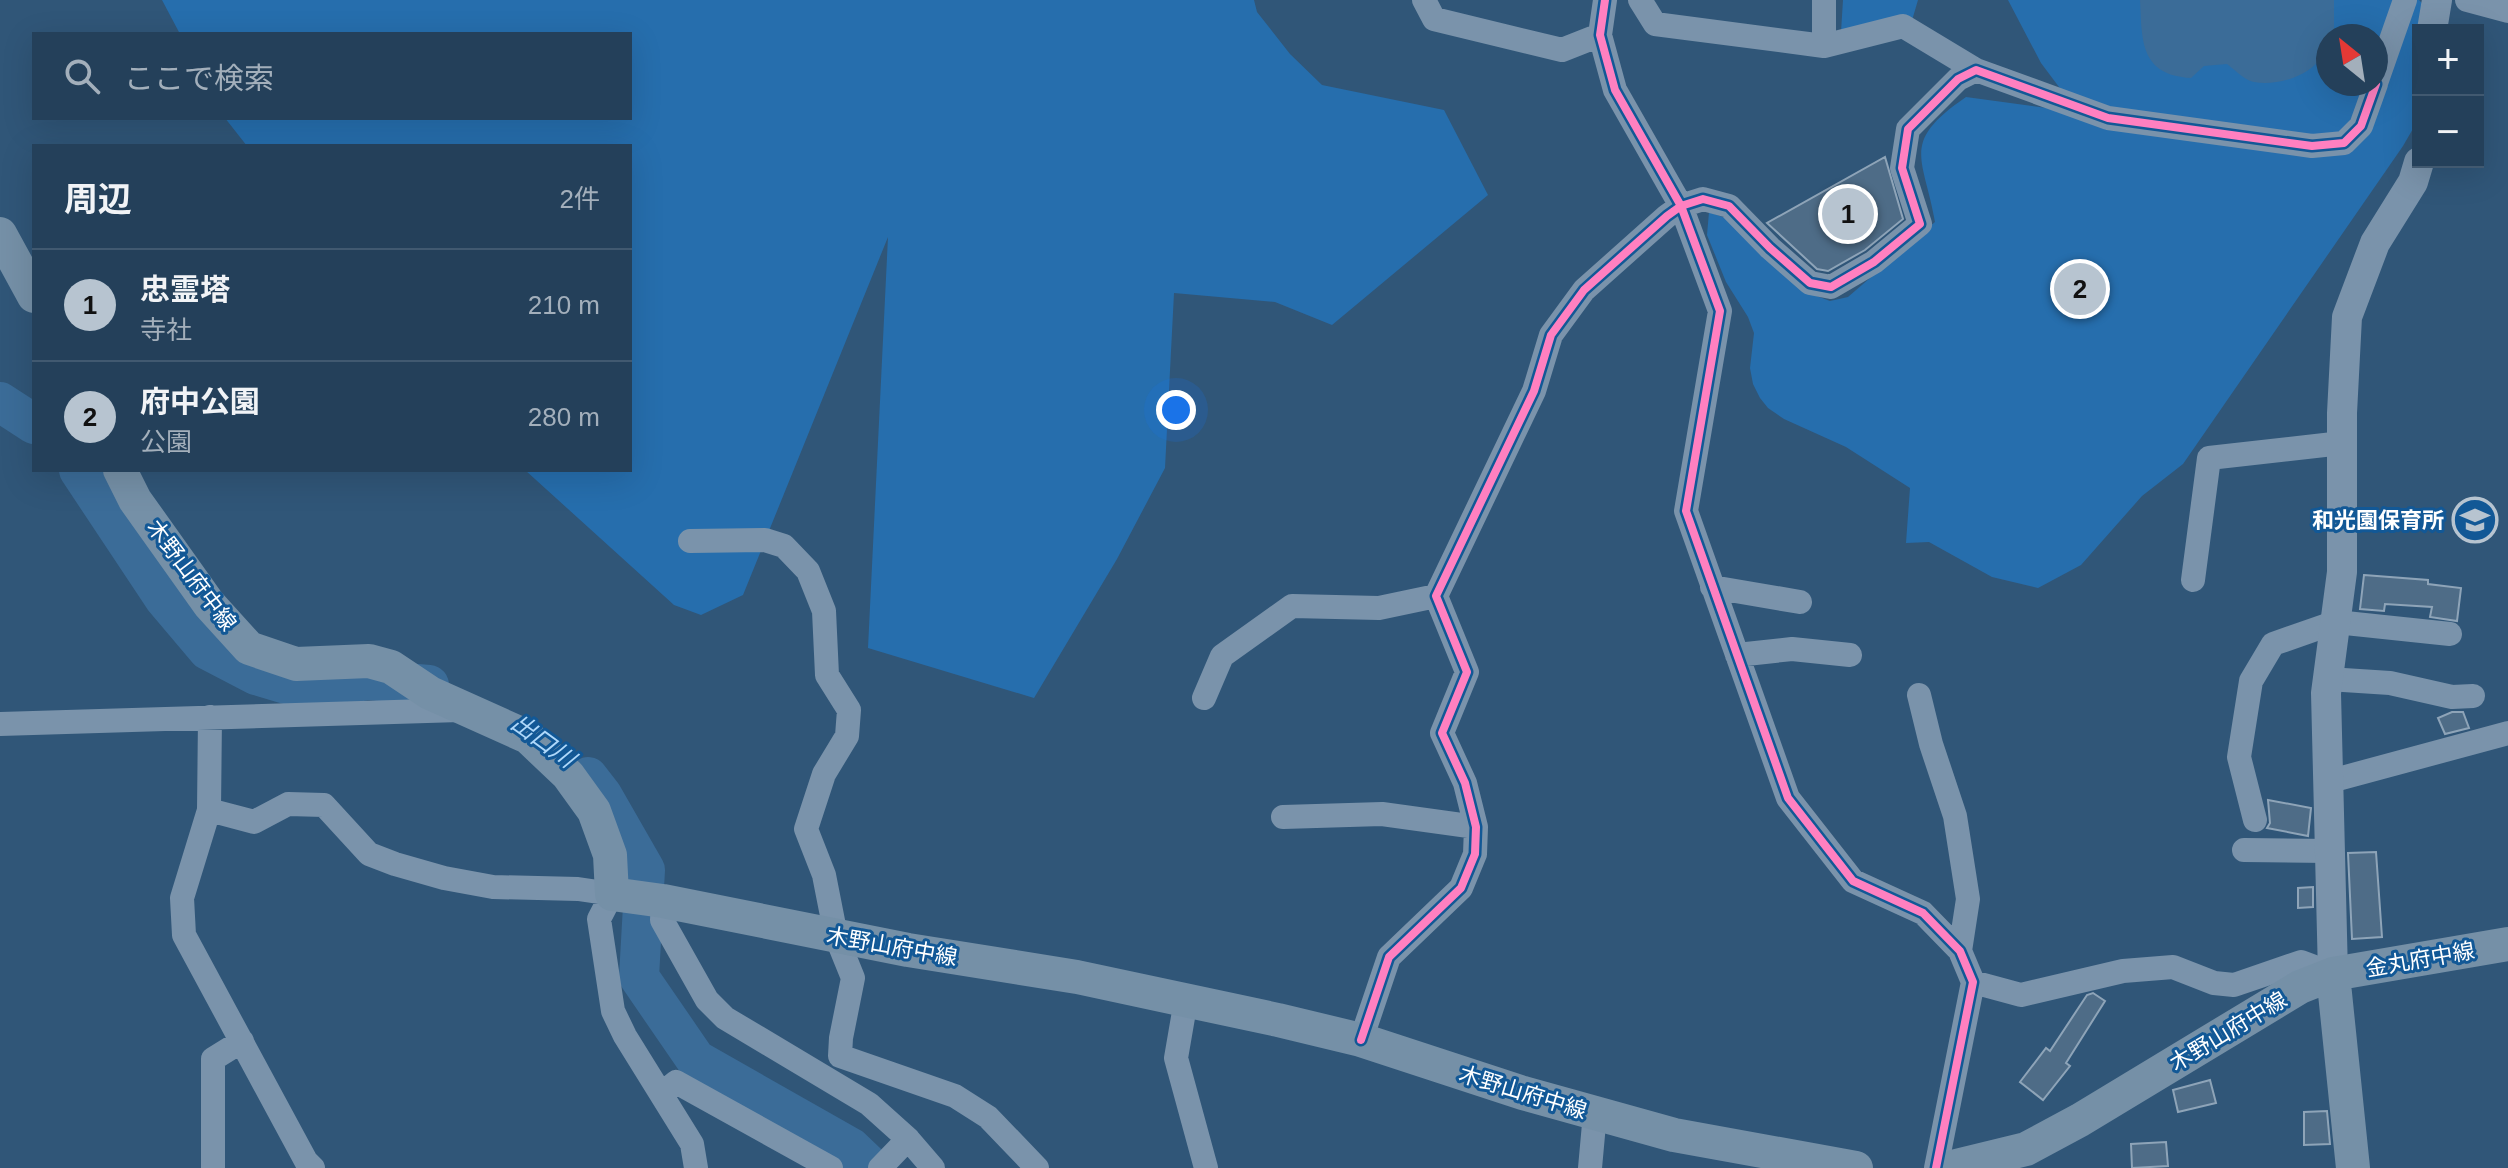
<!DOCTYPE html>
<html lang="ja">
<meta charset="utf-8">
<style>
body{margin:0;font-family:Arial,"Noto Sans JP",sans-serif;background:#304b63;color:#f1f3f6}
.controls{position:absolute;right:24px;top:24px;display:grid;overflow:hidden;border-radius:0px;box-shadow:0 8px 32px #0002}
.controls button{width:72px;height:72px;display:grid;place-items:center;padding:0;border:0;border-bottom:2px solid #415970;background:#24405a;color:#f1f3f6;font:40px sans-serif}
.compass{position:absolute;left:2316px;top:24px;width:72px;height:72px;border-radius:50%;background:#24405a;box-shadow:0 8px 32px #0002;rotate:330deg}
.you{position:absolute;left:1176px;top:410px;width:28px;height:28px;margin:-20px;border:6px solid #fff;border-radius:50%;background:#1a73e8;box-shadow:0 0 0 12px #1a73e833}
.badge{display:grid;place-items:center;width:52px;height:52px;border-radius:50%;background:#b7c4d0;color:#111;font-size:26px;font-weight:700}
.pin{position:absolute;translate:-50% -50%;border:4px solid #fff;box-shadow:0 2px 8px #0006}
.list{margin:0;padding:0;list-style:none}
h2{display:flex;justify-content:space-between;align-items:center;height:104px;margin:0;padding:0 32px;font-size:34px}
h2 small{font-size:26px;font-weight:400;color:#a3afbb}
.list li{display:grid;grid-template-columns:52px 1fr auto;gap:24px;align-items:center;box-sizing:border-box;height:112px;padding:0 32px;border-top:2px solid #415970}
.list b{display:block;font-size:30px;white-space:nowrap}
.list p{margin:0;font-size:26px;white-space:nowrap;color:#a3afbb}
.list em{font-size:26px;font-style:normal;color:#a3afbb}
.icon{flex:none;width:44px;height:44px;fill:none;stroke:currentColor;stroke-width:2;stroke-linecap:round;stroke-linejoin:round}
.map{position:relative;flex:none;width:2508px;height:1168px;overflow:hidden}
.search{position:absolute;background:#24405a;box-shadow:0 8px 32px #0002;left:32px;top:32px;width:600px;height:88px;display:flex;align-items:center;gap:20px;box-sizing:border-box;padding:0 28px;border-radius:0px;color:#a3afbb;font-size:30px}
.panel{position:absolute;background:#24405a;box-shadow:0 8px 32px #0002;left:32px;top:144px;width:600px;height:328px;border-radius:0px}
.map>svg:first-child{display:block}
.green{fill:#266ead;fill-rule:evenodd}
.water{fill:#3b6c98}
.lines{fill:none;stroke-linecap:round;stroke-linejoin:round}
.river{stroke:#3b6c98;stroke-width:40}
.building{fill:#4e6c87;stroke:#8ea4b8;stroke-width:2}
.minor{stroke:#7a93ab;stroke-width:24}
.tertiary{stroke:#7a93ab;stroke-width:30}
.secondary{stroke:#7590a7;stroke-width:34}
.cycleway-casing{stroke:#125896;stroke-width:13}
.cycleway{stroke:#ff80c0;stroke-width:8}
.labels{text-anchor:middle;stroke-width:6;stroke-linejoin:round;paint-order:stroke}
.poi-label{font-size:22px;font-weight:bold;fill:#fff;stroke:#125896;text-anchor:end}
.street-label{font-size:22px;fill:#fff;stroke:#125896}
.water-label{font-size:24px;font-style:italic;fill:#afd8fa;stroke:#125896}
</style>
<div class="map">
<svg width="2508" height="1168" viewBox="0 0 2508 1168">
<rect width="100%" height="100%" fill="#305678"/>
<path class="green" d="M162,0H1254L1257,12L1290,54L1322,85L1444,110L1488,195L1332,325L1275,302L1174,293L1165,468L1117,559L1034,698L868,648L888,237L743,595L701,615L674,605L525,470H630V146H247L225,118H630V34H180Z
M1843,0H1918L1908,34L1840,48Z
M2008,0H2419L2425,6L2418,30V120L2403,146L2183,464L2142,496L2081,565L2038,588L1992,577L1929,542L1906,543L1910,488L1846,447L1784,419L1768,408L1760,398L1753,384L1750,368L1754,333L1748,317L1726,282L1707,235L1709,212L1728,219L1814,295L1830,301L1848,297L1935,222C1924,157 1899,143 1966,97L2054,109L2062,91L2041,63ZM2328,36H2376V84H2328Z"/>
<path class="water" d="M2140,0H2334V30L2331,36H2328C2328,71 2283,87 2254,82C2244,80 2235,70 2227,64L2204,66L2191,78C2140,75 2142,41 2140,0Z"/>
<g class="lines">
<path class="river" d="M0,402L34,424
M79,470L164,598L208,650L256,675L293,686L318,688L368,680L429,685
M588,777L602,795L645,870L639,977L696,1060L851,1148L872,1168"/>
</g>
<path class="building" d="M1885,157L1903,219L1865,250L1828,271L1817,269L1767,223Z
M2364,575L2428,580V584L2461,588L2457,621L2430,617L2432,607L2385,604L2384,611L2360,609Z
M2452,712H2463L2469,728L2445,734L2438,718Z
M2268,800L2311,808L2308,836L2267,828L2270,823Z
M2376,852L2382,937L2352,939L2348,853Z
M2313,887V907L2298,908V888Z
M2093,993L2105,1001L2066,1063L2070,1066L2043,1100L2020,1082L2046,1048L2050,1051L2087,995Z
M2210,1080L2216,1103L2178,1112L2173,1090Z
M2327,1111L2330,1144L2304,1145V1112Z
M2166,1142L2168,1166L2132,1168L2131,1144Z"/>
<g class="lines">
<path class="minor" d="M1424,0L1434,19L1562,50L1600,35
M1605,0L1600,35L1615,90L1681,206L1720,311L1686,511L1788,798L1853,881L1923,913L1960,951L1973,982L1936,1168
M1640,0L1655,24L1824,46V0
M2467,0L2508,11
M1824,46L1903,26L1976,70
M2376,83L2405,0
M690,541L765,540L784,546L808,571L824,611L827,675L849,710L847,736L824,774L806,829L824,875L836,936L853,978L841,1038L840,1056L955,1096L988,1117L1037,1168
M2193,580L2209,458L2342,443
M1712,587L1800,602
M1737,655L1792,649L1850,655
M2328,679L2390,683L2452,697L2473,696
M1919,695L1931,744L1955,816L1968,899L1960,951
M1204,698L1222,656L1292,606L1379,608L1436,596
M210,717L209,810L182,898L184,935L306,1161L313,1168
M0,724L460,710
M2327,782L2508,733
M209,810L254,822L288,804L324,805L369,854L395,864L444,878L493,887L578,889L612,894L599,919L613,1011L625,1036L692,1144L696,1168
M1283,817L1382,814L1476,827
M2255,820L2239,757L2251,681L2273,644L2336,622L2450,634
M2244,850L2329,851
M663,901L662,920L707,1000L725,1018L869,1104L908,1139L933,1168
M1973,982L2021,995L2123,971L2173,967L2214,983L2234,985L2301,962L2333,974
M1186,1000L1176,1058L1206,1168
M1361,1040L1389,957L1461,888L1475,854L1476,827L1465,783L1442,733L1467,672L1436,596L1534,391L1551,335L1584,290L1667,216L1681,206L1703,199L1729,206L1770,248L1810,283L1831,287L1874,262L1920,224L1902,168L1908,129L1958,79L1976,70L2108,118L2312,146L2344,143L2361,126L2376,84
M661,1094L676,1082L831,1168
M213,1168V1059L242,1041
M880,1168L908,1139
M1590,1168L1595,1113"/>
<path class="tertiary" d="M2432,30L2437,0
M2333,974L2326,693L2342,572V413L2347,317L2375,243L2413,182L2419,162"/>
<path class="secondary" d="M0,234L34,296
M120,470L135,500L209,604L249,648L296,664L369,661L391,667L430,693L528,737L568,775L594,811L610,855L612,894L663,901L908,950L1077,977L1278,1020L1361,1040L1523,1093L1674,1135L1856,1168
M2333,974L2353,1168
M1948,1168L2026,1149L2080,1120L2300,987L2333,974L2508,944"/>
<g class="cycleway-casing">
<path id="cycleway" d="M1605,0L1600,35L1615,90L1681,206L1720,311L1686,511L1788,798L1853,881L1923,913L1960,951L1973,982L1936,1168
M1361,1040L1389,957L1461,888L1475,854L1476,827L1465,783L1442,733L1467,672L1436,596L1534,391L1551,335L1584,290L1667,216L1681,206L1703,199L1729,206L1770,248L1810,283L1831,287L1874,262L1920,224L1902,168L1908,129L1958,79L1976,70L2108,118L2312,146L2344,143L2361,126L2376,84"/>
</g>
<use href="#cycleway" class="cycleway"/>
</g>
<defs>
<g id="school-ring" transform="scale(2.3)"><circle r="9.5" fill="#125896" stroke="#b7c4d0" stroke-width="1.5"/><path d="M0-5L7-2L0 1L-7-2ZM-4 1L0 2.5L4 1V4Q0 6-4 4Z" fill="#b7c4d0"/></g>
</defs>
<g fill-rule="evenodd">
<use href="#school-ring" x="2475" y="520"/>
</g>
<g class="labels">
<g class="poi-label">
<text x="2444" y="528">和光園保育所</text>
</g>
<g class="street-label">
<text transform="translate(192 575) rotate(53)" y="8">木野山府中線</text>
<text transform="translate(892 946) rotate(10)" y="8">木野山府中線</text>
<text transform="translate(2420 959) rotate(-10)" y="8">金丸府中線</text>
<text transform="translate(2228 1031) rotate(-31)" y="8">木野山府中線</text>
<text transform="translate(1523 1092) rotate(17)" y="8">木野山府中線</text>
</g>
<g class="water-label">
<text transform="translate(543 741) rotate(36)" y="8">出口川</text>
</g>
</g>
</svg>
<div class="controls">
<button>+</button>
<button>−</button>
</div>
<svg class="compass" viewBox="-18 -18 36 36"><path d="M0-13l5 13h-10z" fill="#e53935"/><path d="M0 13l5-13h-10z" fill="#a3afbb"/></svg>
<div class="you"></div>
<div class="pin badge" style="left:1848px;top:214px">1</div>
<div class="pin badge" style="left:2080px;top:289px">2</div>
<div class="search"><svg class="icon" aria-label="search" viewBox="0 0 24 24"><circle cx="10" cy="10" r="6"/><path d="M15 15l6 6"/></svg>ここで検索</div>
<section class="panel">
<h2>周辺<small>2件</small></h2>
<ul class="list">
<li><span class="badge">1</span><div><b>忠霊塔</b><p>寺社</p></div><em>210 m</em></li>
<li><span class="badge">2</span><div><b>府中公園</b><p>公園</p></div><em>280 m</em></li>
</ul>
</section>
</div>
